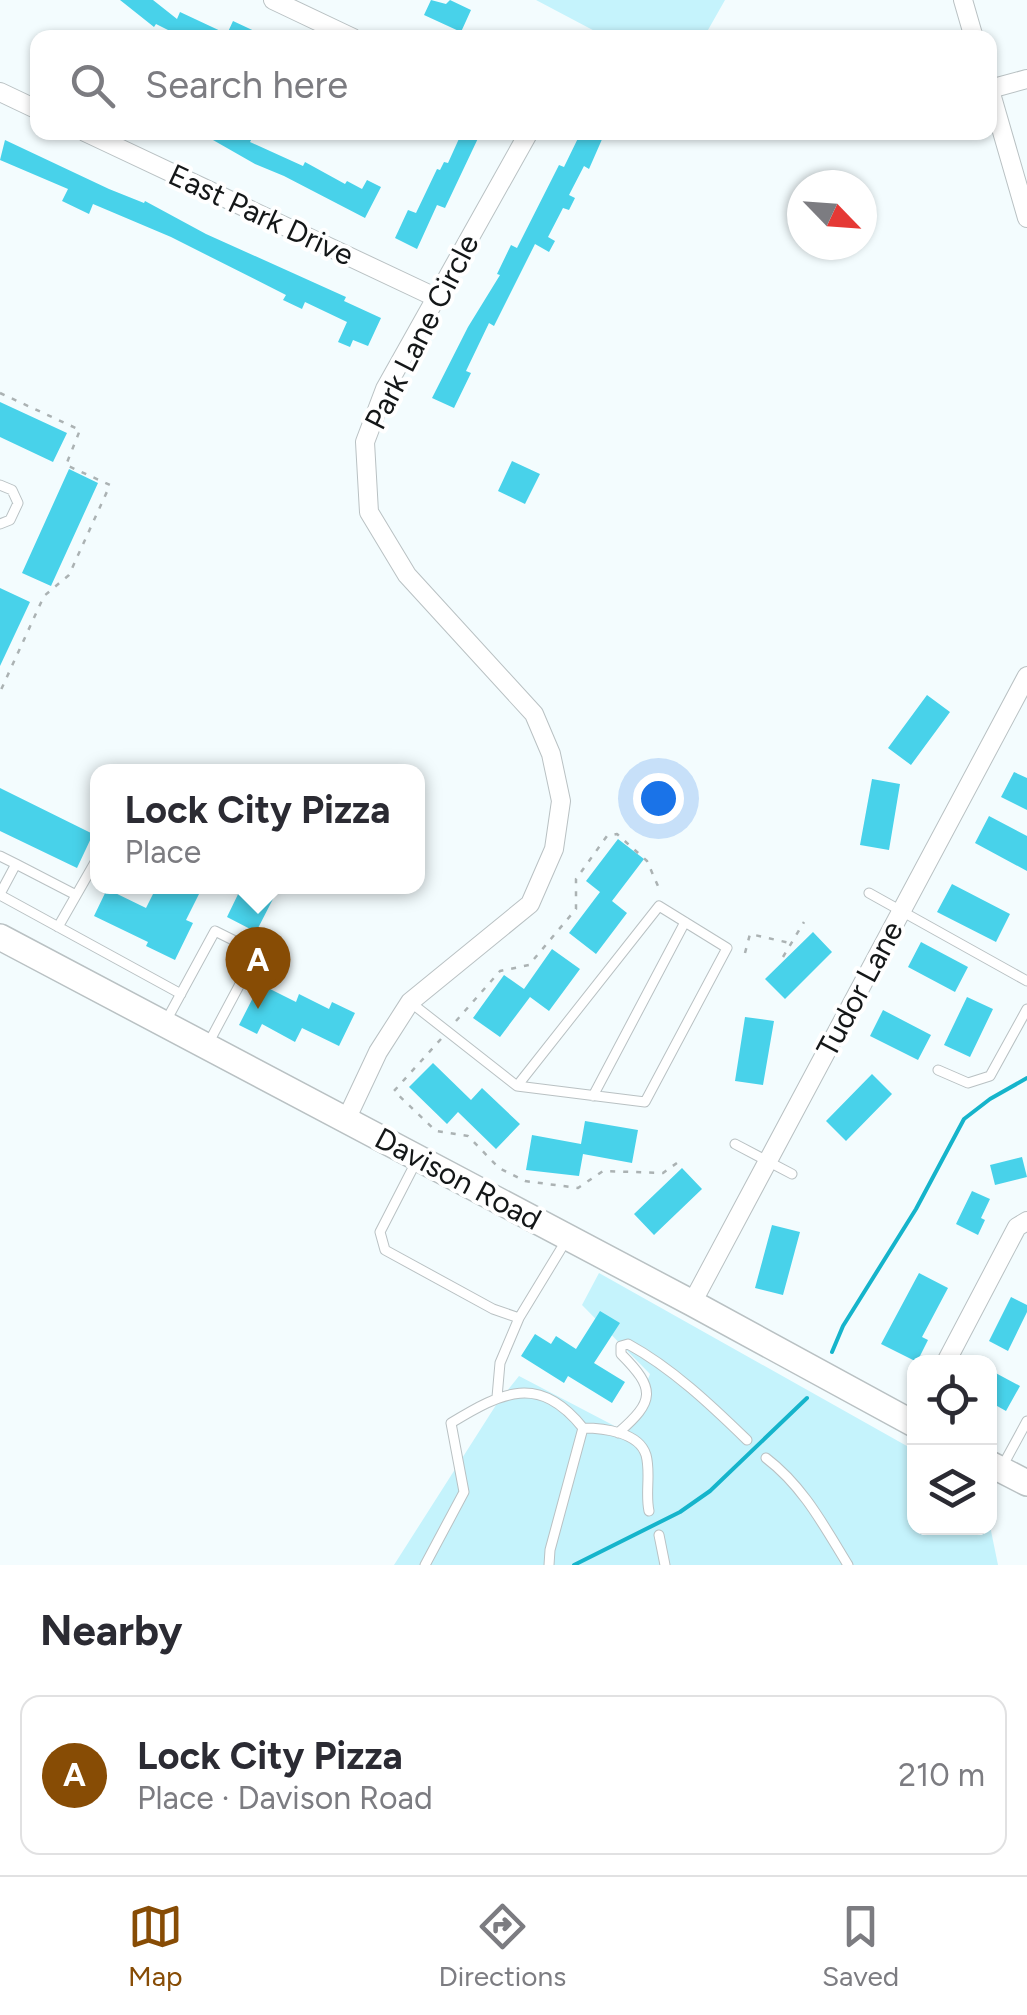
<!DOCTYPE html>
<meta charset="utf-8">
<style>
body{margin:0;font-family:Figtree,sans-serif;background:#f7f7f7;color:#2b2b33}
.controls{position:absolute;right:30px;bottom:30px;display:grid;overflow:hidden;border-radius:20px;box-shadow:0 2px 8px #0004}
.controls button{width:90px;height:90px;display:grid;place-items:center;padding:0;border:0;border-bottom:2px solid #e1e1e2;background:#fff;color:#2b2b33;font:50px sans-serif}
.compass{position:absolute;left:787px;top:170px;width:90px;height:90px;border-radius:50%;background:#fff;box-shadow:0 2px 8px #0004;rotate:115deg}
.you{position:absolute;left:658px;top:798px;width:35px;height:35px;margin:-25px;border:8px solid #fff;border-radius:50%;background:#1a73e8;box-shadow:0 0 0 15px #1a73e833}
.badge{display:grid;place-items:center;width:65px;height:65px;border-radius:50%;background:#874c05;color:#fff;font-size:32px;font-weight:700}
.pin{position:absolute;translate:-50% -82px;filter:drop-shadow(0 2px 5px #0008)}
.pin::after{content:'';position:absolute;top:52px;width:35px;height:30px;background:inherit;clip-path:polygon(0 0,100% 0,50% 100%)}
.popup{position:absolute;left:90px;top:764px;width:335px;height:130px;box-sizing:border-box;display:grid;place-content:center;border-radius:20px;background:#fff;filter:drop-shadow(0 2px 8px #0005);font-size:32px;white-space:nowrap;color:#7c7c81}
.popup b{font-size:38px;color:#2b2b33}
.popup::after{content:'';position:absolute;left:50%;top:100%;margin-left:-20px;border:20px solid transparent;border-top-color:#fff}
.list{margin:0;padding:0;list-style:none}
h2{display:flex;justify-content:space-between;align-items:center;height:130px;margin:0;padding:0 40px;font-size:42px}
h2 small{font-size:32px;font-weight:400;color:#7c7c81}
.list li{display:grid;grid-template-columns:65px 1fr auto;gap:30px;align-items:center;box-sizing:border-box;height:160px;margin:0 20px 20px;padding:0 20px;border:2px solid #e1e1e2;border-radius:20px}
.list b{display:block;font-size:38px;white-space:nowrap}
.list p{margin:0;font-size:32px;white-space:nowrap;color:#7c7c81}
.list em{font-size:32px;font-style:normal;color:#7c7c81}
.icon{flex:none;width:55px;height:55px;fill:none;stroke:currentColor;stroke-width:2;stroke-linecap:round;stroke-linejoin:round}
.map{position:relative;flex:none;width:1027px;height:1565px;overflow:hidden}
.search{position:absolute;background:#fff;box-shadow:0 2px 8px #0004;left:30px;right:30px;top:30px;height:110px;display:flex;align-items:center;gap:25px;box-sizing:border-box;padding:0 35px;border-radius:20px;color:#7c7c81;font-size:38px}
.sheet{height:310px;background:#fff}
nav{display:flex;justify-content:space-around;align-items:center;box-sizing:border-box;height:140px;border-top:2px solid #e1e1e2;background:#fff;font-size:28px;color:#7c7c81}
nav a{display:grid;justify-items:center;gap:5px}
nav .on{color:#874c05}
.map>svg:first-child{display:block}
.green{fill:#c5f3fc}
.lines{fill:none;stroke-linecap:round;stroke-linejoin:round}
.stream{stroke:#15b4cb;stroke-width:4}
.building{fill:#48d2ea}
.lane-casing{stroke:#b9c1c3;stroke-width:11}
.street-casing{stroke:#b9c1c3;stroke-width:20}
.secondary-casing{stroke:#b9c1c3;stroke-width:28}
.path{stroke:#abb2b3;stroke-width:2.5;stroke-dasharray:5 8;stroke-linecap:butt}
.lane{stroke:#fff;stroke-width:9}
.street{stroke:#fff;stroke-width:18}
.secondary{stroke:#fff;stroke-width:25}
.labels{text-anchor:middle;stroke-width:8;stroke-linejoin:round;paint-order:stroke}
.street-label{font-size:30px;fill:#141718;stroke:#fff}
</style>
<div class="map">
<svg width="1027" height="1565" viewBox="0 0 1027 1565">
<rect width="100%" height="100%" fill="#f3fcfe"/>
<path class="green" d="M536,0H725L704,37H606Z
M599,1273L914,1450V1528L990,1526L998,1565H394L496,1405L519,1376L628,1433L650,1374L582,1305Z"/>
<g class="lines">
<path class="stream" d="M832,1352L843,1326L916,1209L964,1119L990,1099L1027,1078
M574,1565L680,1512L710,1491L807,1398"/>
</g>
<path class="building" d="M120,0H153L177,19L180,12L227,34L233,21L269,38H184L156,24L154,27Z
M431,0L446,4L450,0L471,10L461,32L424,15Z
M199,132H255L250,142L303,166L305,162L345,184L347,181L362,189L367,180L381,187L365,218L284,176L255,164Z
M462,132H481L445,208L437,205L417,249L395,238L408,210L416,213L437,169L440,170L444,162L448,163Z
M581,132H594L603,137L589,169L584,166L569,195L575,198L569,210L563,208L548,237L555,241L549,252L535,244L494,326L489,323L466,371L471,373L454,408L432,398L468,327L500,275L497,274L511,245L517,248L559,165L564,167Z
M5,140L109,189L144,203L145,201L206,234L346,297L344,301L381,318L368,346L353,340L350,347L338,342L347,322L305,302L302,309L283,300L286,295L171,237L93,204L89,214L62,201L68,189L0,160Z
M0,402L67,433L53,462L0,437Z
M512,461L540,474L525,504L498,491Z
M69,469L98,483L51,586L22,573Z
M0,588L30,602L0,666Z
M927,695L950,712L911,765L888,748Z
M1014,772L1027,778V810L1001,797Z
M872,779L900,784L889,850L860,845Z
M0,788L93,834L77,868L0,831Z
M989,816L1027,836V871L975,843Z
M618,839L644,859L612,901L627,913L596,954L569,933L600,892L586,881Z
M952,884L1010,914L996,942L937,912Z
M157,886H203L186,920L193,923L175,960L146,946L148,942L94,916L107,889L146,908Z
M242,886H262L260,890L274,897L256,932L227,917Z
M813,932L832,952L785,999L765,979Z
M921,942L968,967L955,992L908,967Z
M552,949L580,969L549,1011L530,997L500,1037L473,1018L504,975L524,989Z
M260,984L296,1002L299,994L329,1009L332,1002L355,1013L339,1046L302,1028L295,1042L262,1024L257,1034L239,1025Z
M967,997L993,1009L970,1057L944,1045Z
M883,1010L931,1035L918,1060L870,1036Z
M745,1017L774,1021L763,1085L735,1081Z
M433,1063L471,1100L482,1088L520,1124L496,1149L458,1112L447,1124L409,1087Z
M872,1074L892,1094L846,1141L826,1121Z
M585,1121L638,1130L632,1163L583,1154L579,1176L526,1170L532,1135L581,1144Z
M1022,1157L1027,1177L995,1185L990,1165Z
M682,1168L702,1189L654,1235L634,1214Z
M972,1191L990,1199L981,1218L985,1220L978,1235L956,1224Z
M772,1225L800,1232L783,1295L755,1288Z
M919,1273L948,1288L922,1337L928,1340L917,1362L881,1344Z
M1011,1297L1027,1305V1312L1008,1351L989,1341Z
M600,1311L620,1323L594,1363L625,1382L612,1403L568,1376L564,1383L521,1356L535,1334L551,1344L556,1336L576,1349Z
M990,1370L1020,1386L1006,1411L990,1402Z"/>
<g class="lines">
<g class="lane-casing">
<path id="lane" d="M0,485L12,490L18,503L10,520L0,524
M0,856L16,864L0,894
M16,864L76,895
M869,893L1027,981
M0,895L181,994
M58,927L98,857
M410,1002L517,1086L645,1102L727,948L659,906L517,1086
M166,1021L215,931L257,952L208,1044
M938,1070L968,1083L990,1076L1027,1009
M593,1096L685,922
M735,1144L792,1174
M416,1162L380,1232L385,1250L493,1309L519,1318L567,1239
M497,1397L500,1363L519,1318
M618,1433C655,1401 656,1389 621,1354V1346L628,1344C672,1368 711,1405 747,1440
M766,1458C803,1486 824,1526 848,1565
M1002,1467L1027,1421
M659,1535L665,1565
M425,1565L464,1492L451,1423C502,1392 539,1373 583,1428
M549,1565L550,1550L583,1428C603,1428 639,1432 646,1455C651,1473 645,1493 649,1511"/>
</g>
<g class="street-casing">
<path id="street" d="M273,0L353,38
M963,0L974,38
M990,89L1027,79
M990,90L1027,218
M0,92L38,110
M85,132L437,298
M346,1120L378,1052L410,1002L530,904L554,849L561,801L551,754L534,714L407,575L369,512L365,442L385,389L529,132
M692,1303L1027,676
M946,1362L1017,1227L1027,1221"/>
</g>
<g class="secondary-casing">
<path id="secondary" d="M0,937L692,1303L914,1424
M990,1464L1027,1483"/>
</g>
<path class="path" d="M0,393L80,430L66,465L110,485L69,575L44,596L0,692
M745,953L750,934L790,943
M783,957L804,922
M456,1021L500,971L529,965L576,909V879L607,836L617,834L647,861L661,893
M441,1039L394,1091L436,1131L468,1136L499,1168L525,1181L578,1188L603,1171L663,1173L681,1160"/>
<use href="#lane" class="lane"/>
<use href="#street" class="street"/>
<use href="#secondary" class="secondary"/>
</g>
<g class="labels">
<g class="street-label">
<text transform="translate(261 215) rotate(25)" y="10">East Park Drive</text>
<text transform="translate(422 332) rotate(-63)" y="10">Park Lane Circle</text>
<text transform="translate(860 989) rotate(-62)" y="10">Tudor Lane</text>
<text transform="translate(458 1179) rotate(28)" y="10">Davison Road</text>
</g>
</g>
</svg>
<div class="controls">
<button><svg class="icon" aria-label="locate" viewBox="0 0 24 24"><circle cx="12" cy="12" r="6"/><path d="M12 2v4M12 18v4M2 12h4M18 12h4"/></svg></button>
<button><svg class="icon" aria-label="layers" viewBox="0 0 24 24"><path d="M12 4l9 5-9 5-9-5zM3 14l9 5 9-5"/></svg></button>
</div>
<svg class="compass" viewBox="-18 -18 36 36"><path d="M0-13l5 13h-10z" fill="#e53935"/><path d="M0 13l5-13h-10z" fill="#7c7c81"/></svg>
<div class="you"></div>
<div class="pin badge" style="left:258px;top:1009px">A</div>
<div class="popup"><b>Lock City Pizza</b>Place</div>
<div class="search"><svg class="icon" aria-label="search" viewBox="0 0 24 24"><circle cx="10" cy="10" r="6"/><path d="M15 15l6 6"/></svg>Search here</div>
</div>
<section class="sheet">
<h2>Nearby<small></small></h2>
<ul class="list">
<li><span class="badge">A</span><div><b>Lock City Pizza</b><p>Place · Davison Road</p></div><em>210 m</em></li>
</ul>
</section>
<nav>
<a class="on"><svg class="icon" aria-label="map" viewBox="0 0 24 24"><path d="M3 6l6-2 6 2 6-2v14l-6 2-6-2-6 2zM9 4v14M15 6v14"/></svg>Map</a>
<a><svg class="icon" aria-label="directions" viewBox="0 0 24 24"><path d="M12 3l9 9-9 9-9-9zM9 14v-3h6M13 9l2 2-2 2"/></svg>Directions</a>
<a><svg class="icon" aria-label="saved" viewBox="0 0 24 24"><path d="M7 4h10v16l-5-4-5 4z"/></svg>Saved</a>
</nav>
